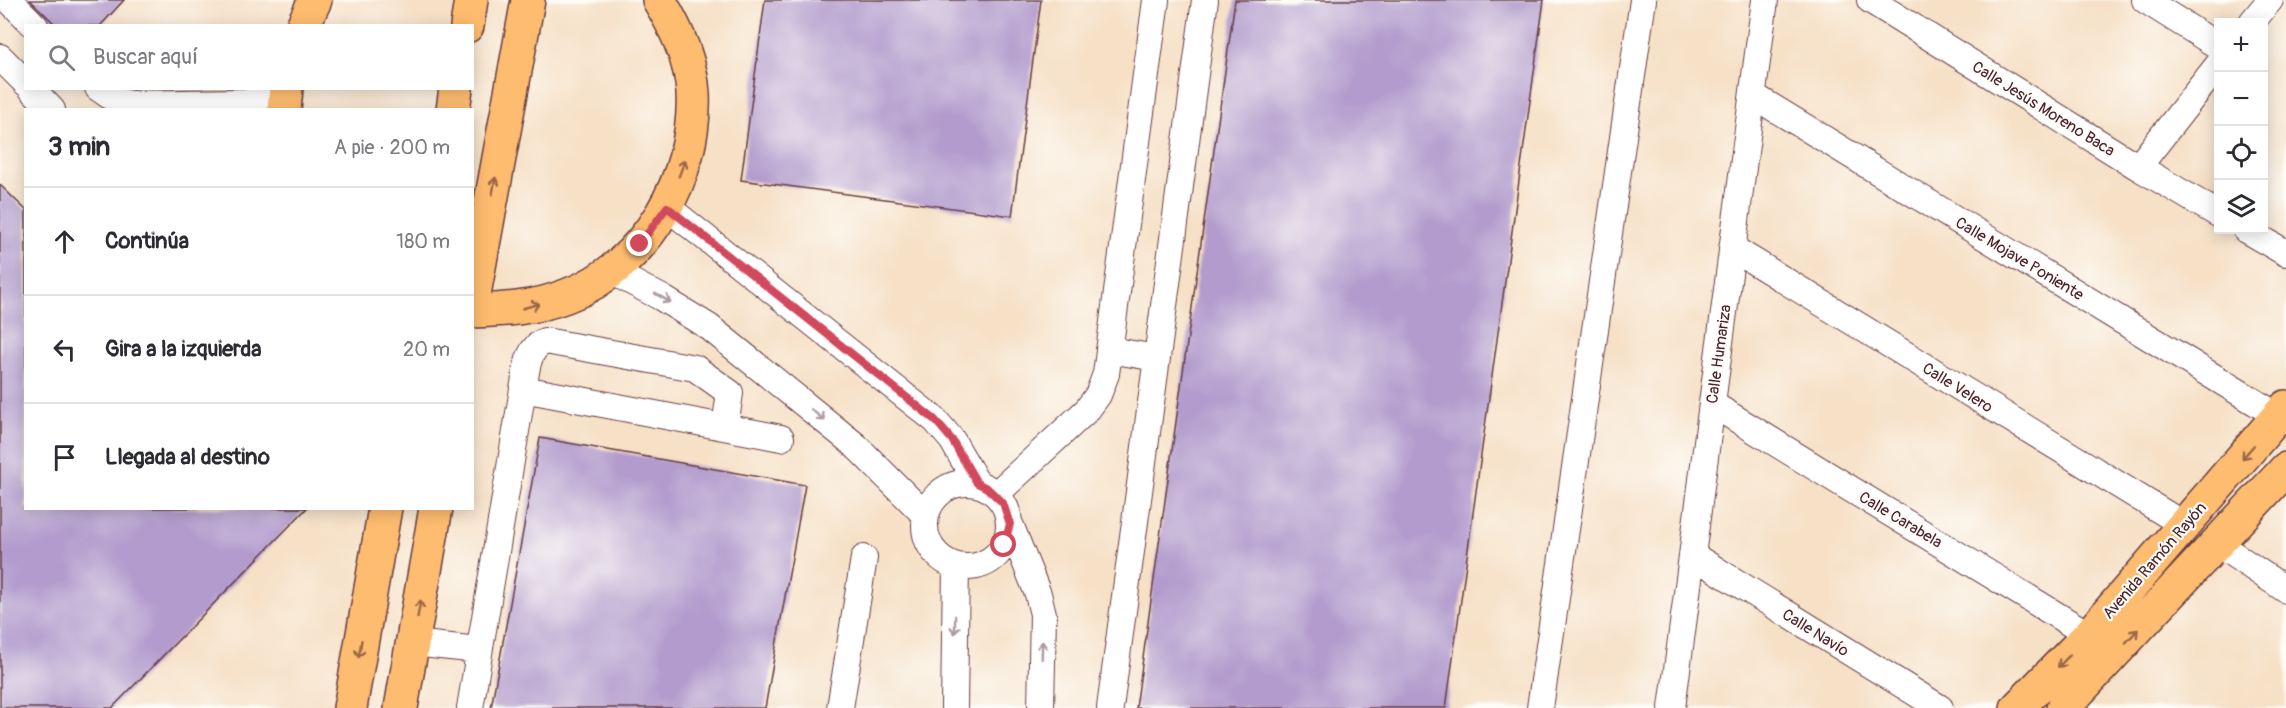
<!DOCTYPE html>
<html lang="es">
<meta charset="utf-8">
<style>
body{margin:0;font-family:Pangolin,sans-serif;background:#f2f2f3;color:#2b2b33}
.controls{position:absolute;right:18px;top:18px;display:grid;overflow:hidden;border-radius:0px;box-shadow:0 3px 15px #0003}
.controls button{width:54px;height:54px;display:grid;place-items:center;padding:0;border:0;border-bottom:2px solid #e1e1e2;background:#fff;color:#2b2b33;font:30px sans-serif}
.stop{position:absolute;width:18px;height:18px;margin:-14px;border:4px solid #d1495b;border-radius:50%;background:#fff}
.stop.end{background:#d1495b;border-color:#fff;box-shadow:0 2px 6px #0008}
.list{margin:0;padding:0;list-style:none}
h2{display:flex;justify-content:space-between;align-items:center;height:78px;margin:0;padding:0 24px;font-size:26px}
h2 small{font-size:20px;font-weight:400;color:#7c7c81}
.list li{display:grid;grid-template-columns:39px 1fr auto;gap:18px;align-items:center;box-sizing:border-box;height:108px;padding:0 24px;border-top:2px solid #e1e1e2}
.list b{display:block;font-size:22px;white-space:nowrap}
.list em{font-size:20px;font-style:normal;color:#7c7c81}
.icon{flex:none;width:33px;height:33px;fill:none;stroke:currentColor;stroke-width:2;stroke-linecap:round;stroke-linejoin:round}
.map{position:relative;flex:none;width:2286px;height:708px;overflow:hidden}
.search{position:absolute;background:#fff;box-shadow:0 3px 15px #0003;left:24px;top:24px;width:450px;height:66px;display:flex;align-items:center;gap:15px;box-sizing:border-box;padding:0 21px;border-radius:0px;color:#7c7c81;font-size:22px}
.panel{position:absolute;background:#fff;box-shadow:0 3px 15px #0003;left:24px;top:108px;width:450px;height:402px;border-radius:0px}
.map>svg:first-child{display:block}
.building{fill:#b39ccd}
.lines{fill:none;stroke-linecap:round;stroke-linejoin:round}
.minor-casing{stroke:#643c42;stroke-width:28}
.major-casing{stroke:#643c42;stroke-width:36}
.minor{stroke:#fff;stroke-width:26}
.major{stroke:#febc70;stroke-width:33}
.oneway{stroke:#9b664a}
.oneway2{stroke:#ae9aa0}
.route{stroke:#d1495b;stroke-width:8}
.labels{text-anchor:middle;stroke-width:4.5;stroke-linejoin:round;paint-order:stroke}
.street-label{font-size:16px;fill:#4a1f2b;stroke:#fdfcf7}
</style>
<div class="map">
<svg width="2286" height="708" viewBox="0 0 2286 708">
<rect width="100%" height="100%" fill="#fdfcf7"/>
<filter id="ink" filterUnits="userSpaceOnUse"><feTurbulence type="fractalNoise" baseFrequency=".0167" numOctaves="2"/><feDisplacementMap in="SourceGraphic" scale="12" xChannelSelector="R" yChannelSelector="G"/><feConvolveMatrix kernelMatrix="1 2 1 2 8 2 1 2 1" color-interpolation-filters="sRGB"/></filter>
<filter id="wash" filterUnits="userSpaceOnUse"><feTurbulence type="fractalNoise" baseFrequency=".008" numOctaves="4" result="noise"/><feDisplacementMap in="SourceGraphic" scale="24" xChannelSelector="R" yChannelSelector="G"/><feGaussianBlur stdDeviation="1.35" result="paint"/><feColorMatrix in="noise" values="0 0 0 0 0 0 0 0 0 0 0 0 0 0 0 0 0 1.4 0 .05"/><feComposite in="paint" operator="in"/></filter>
<g filter="url(#wash)">
<rect width="100%" height="100%" fill="#f6e0c6"/>
<g id="blocks">
<path class="building" d="M30,0H124L100,26H57Z
M765,0H1041L1012,216L741,180Z
M1235,0H1544L1446,708H1136Z
M0,185L26,210V508H307L112,708H0Z
M540,438L805,485L765,708H491Z"/>
</g>
</g>
<g filter="url(#ink)">
<use href="#blocks" fill-opacity="0" stroke="#643c42" stroke-width="1.5"/>
<g class="lines">
<g class="minor-casing">
<path id="minor" d="M9,0L35,26
M1870,0L2138,167L2218,214
M2145,0L2218,46
M2252,22L2270,0
M0,57L26,83
M31,88L52,110
M98,88L117,101L130,104L284,101
M1754,96L2286,421
M2138,167L2218,65
M667,207L935,420L952,440L977,483
M2246,230L2286,253
M1732,248L2184,525
M611,271L662,298L709,327L855,445L925,515
M1109,350L1157,358
M523,389L781,438
M1712,404L2089,635
M925 525a42 42 0 1 1 84 0a42 42 0 1 1-84 0Z
M996,494L1087,410L1098,395L1106,374L1156,0
M1010,524L1038,594L1043,614L1041,708
M2218,544L2286,590
M1692,555L1940,708
M412,643L479,650
M470,708L523,389C527,371 526,349 545,341L695,368L730,393L725,427
M840,708L864,558
M954,708L956,566
M1110,708L1205,0
M1540,708L1643,0
M1672,708L1765,0"/>
</g>
<g class="major-casing">
<path id="major" d="M303,26L315,0
M467,26L471,0
M284,110L286,88
M453,110L456,88
M472,305L528,0
M472,311C505,310 535,308 566,296C646,267 697,176 693,93C691,60 676,28 659,0
M350,708L385,508
M401,708L436,508
M2017,708L2089,635L2286,407
M2063,708L2286,469"/>
</g>
<use href="#minor" class="minor"/>
<use href="#major" class="major"/>
</g>
<defs><path id="oneway-shaft" d="M-6 0H5M1.5-3L5.5 0L1.5 3" fill="none" stroke-width="1.6" stroke-linecap="round" stroke-linejoin="round" transform="scale(1.5)"/></defs>
<g class="oneway">
<use href="#oneway-shaft" transform="translate(682 168) rotate(-69)"/>
<use href="#oneway-shaft" transform="translate(494 186) rotate(-80)"/>
<use href="#oneway-shaft" transform="translate(531 306) rotate(-16)"/>
<use href="#oneway-shaft" transform="translate(2248 452) rotate(131)"/>
<use href="#oneway-shaft" transform="translate(419 609) rotate(-80)"/>
<use href="#oneway-shaft" transform="translate(2132 636) rotate(-47)"/>
<use href="#oneway-shaft" transform="translate(360 649) rotate(100)"/>
<use href="#oneway-shaft" transform="translate(2064 661) rotate(135)"/>
</g>
<g class="oneway2">
<use href="#oneway-shaft" transform="translate(663 298) rotate(29)"/>
<use href="#oneway-shaft" transform="translate(818 415) rotate(39)"/>
<use href="#oneway-shaft" transform="translate(955 625) rotate(91)"/>
<use href="#oneway-shaft" transform="translate(1042 650) rotate(-88)"/>
</g>
</g>
<g class="lines" filter="url(#ink)">
<path class="route" d="M640,244L667,207L935,420L952,440L977,483L987,488L1003,503L1010,524L1004,545"/>
</g>
<g class="labels">
<g class="street-label">
<text transform="translate(2044 108) rotate(32)" y="6">Calle Jesús Moreno Baca</text>
<text transform="translate(2020 258) rotate(31)" y="6">Calle Mojave Poniente</text>
<text transform="translate(1718 354) rotate(-82)" y="6">Calle Humariza</text>
<text transform="translate(1958 387) rotate(32)" y="6">Calle Velero</text>
<text transform="translate(1901 519) rotate(31)" y="6">Calle Carabela</text>
<text transform="translate(2154 560) rotate(-49)" y="6">Avenida Ramón Rayón</text>
<text transform="translate(1816 632) rotate(32)" y="6">Calle Navío</text>
</g>
</g>
</svg>
<div class="controls">
<button>+</button>
<button>−</button>
<button><svg class="icon" aria-label="locate" viewBox="0 0 24 24"><circle cx="12" cy="12" r="6"/><path d="M12 2v4M12 18v4M2 12h4M18 12h4"/></svg></button>
<button><svg class="icon" aria-label="layers" viewBox="0 0 24 24"><path d="M12 4l9 5-9 5-9-5zM3 14l9 5 9-5"/></svg></button>
</div>
<div class="stop" style="left:1004px;top:545px"></div>
<div class="stop end" style="left:640px;top:244px"></div>
<div class="search"><svg class="icon" aria-label="search" viewBox="0 0 24 24"><circle cx="10" cy="10" r="6"/><path d="M15 15l6 6"/></svg>Buscar aquí</div>
<section class="panel">
<h2>3 min<small>A pie · 200 m</small></h2>
<ul class="list">
<li><svg class="icon" aria-label="ahead" viewBox="0 0 24 24"><path d="M12 20V5M6 11l6-6 6 6"/></svg><div><b>Continúa</b></div><em>180 m</em></li>
<li><svg class="icon" aria-label="left" viewBox="0 0 24 24"><path d="M17 20v-9H6M10 6l-5 5 5 5"/></svg><div><b>Gira a la izquierda</b></div><em>20 m</em></li>
<li><svg class="icon" aria-label="arrive" viewBox="0 0 24 24"><path d="M6 21V4h12l-3 4 3 4H6"/></svg><div><b>Llegada al destino</b></div></li>
</ul>
</section>
</div>
